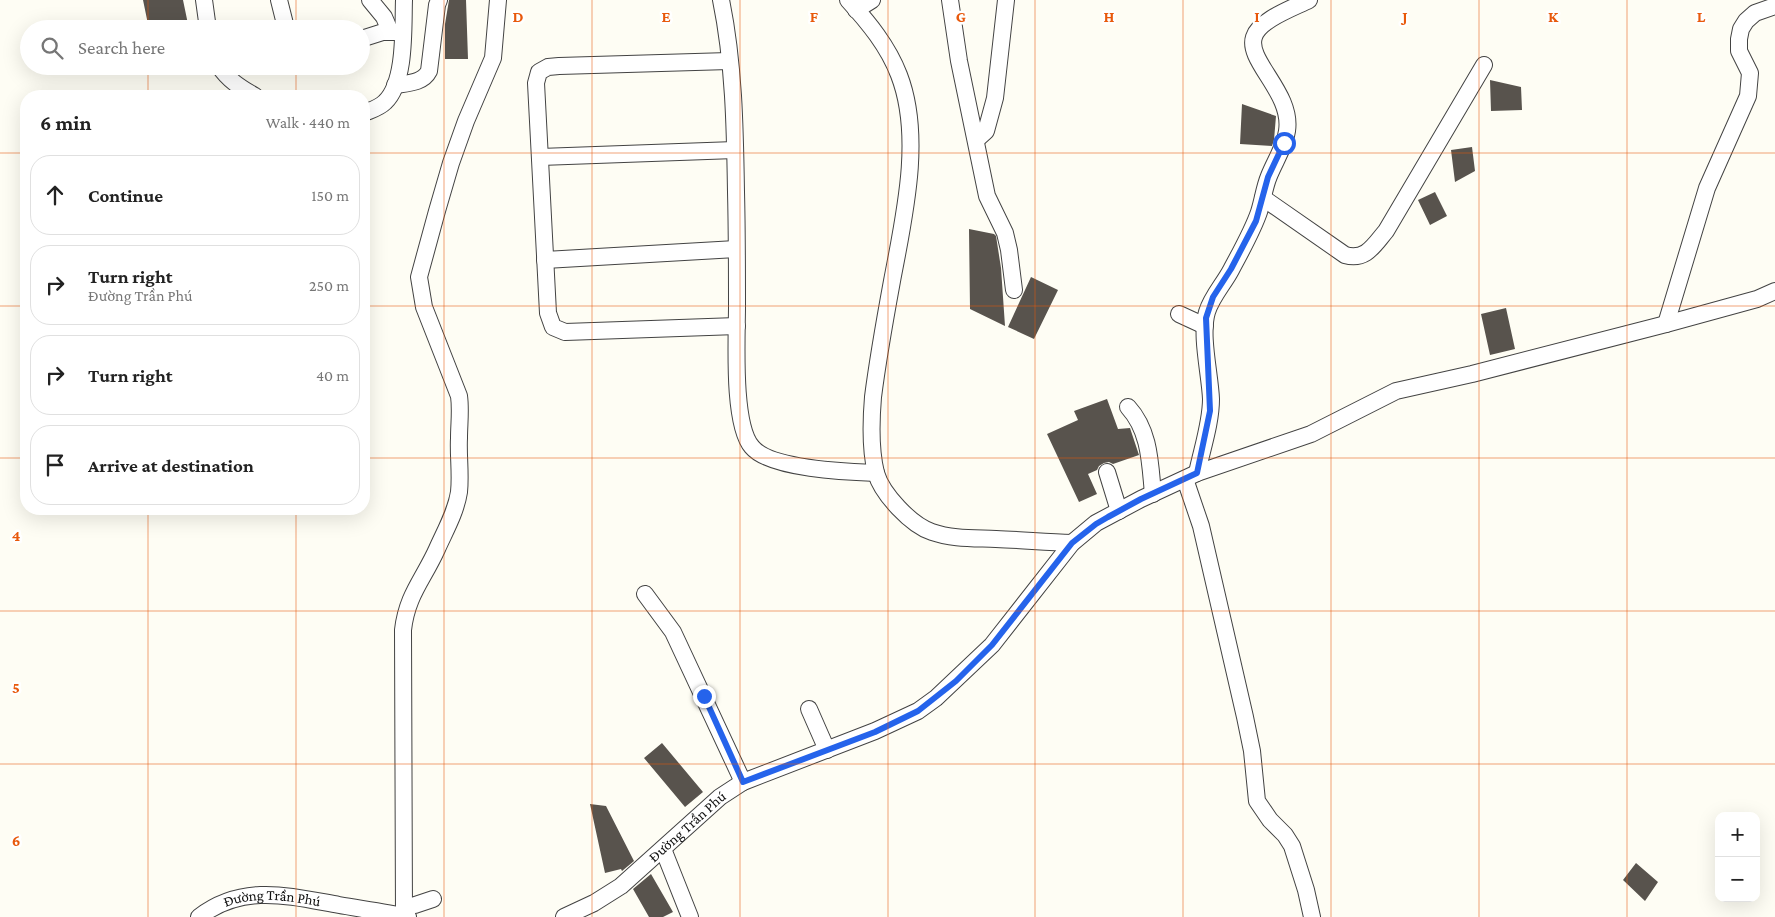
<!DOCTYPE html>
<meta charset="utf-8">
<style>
body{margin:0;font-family:"Crimson Pro",serif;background:#f2f2f2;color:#222}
.controls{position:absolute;right:15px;bottom:15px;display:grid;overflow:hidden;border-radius:10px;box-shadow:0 5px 20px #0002}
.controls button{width:45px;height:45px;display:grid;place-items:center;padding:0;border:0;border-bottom:1px solid #e0e0e0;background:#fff;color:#222;font:25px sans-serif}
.stop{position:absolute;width:15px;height:15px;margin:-11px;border:4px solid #2563eb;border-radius:50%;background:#fff}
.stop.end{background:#2563eb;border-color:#fff;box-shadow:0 1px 5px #0008}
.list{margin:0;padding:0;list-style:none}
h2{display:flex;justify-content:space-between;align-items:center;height:65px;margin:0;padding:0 20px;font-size:21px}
h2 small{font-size:16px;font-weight:400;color:#767676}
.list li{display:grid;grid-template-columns:32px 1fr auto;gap:15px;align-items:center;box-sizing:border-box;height:80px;margin:0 10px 10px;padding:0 10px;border:1px solid #e0e0e0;border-radius:20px}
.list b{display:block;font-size:19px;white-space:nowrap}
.list p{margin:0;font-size:16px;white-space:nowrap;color:#767676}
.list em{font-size:16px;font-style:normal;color:#767676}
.icon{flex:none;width:28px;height:28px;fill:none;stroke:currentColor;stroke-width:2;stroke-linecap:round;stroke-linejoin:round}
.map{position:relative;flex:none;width:1775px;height:917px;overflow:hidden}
.search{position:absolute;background:#fff;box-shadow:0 5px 20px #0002;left:20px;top:20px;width:350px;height:55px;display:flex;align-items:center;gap:12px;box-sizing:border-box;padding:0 18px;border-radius:28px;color:#767676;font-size:19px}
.panel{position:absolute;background:#fff;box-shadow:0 5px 20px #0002;left:20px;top:90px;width:350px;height:425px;border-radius:20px}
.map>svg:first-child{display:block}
.building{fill:#58534d}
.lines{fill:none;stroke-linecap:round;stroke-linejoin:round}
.minor-casing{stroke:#434343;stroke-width:18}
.minor{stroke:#fff;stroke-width:16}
.route{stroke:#2563eb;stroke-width:6}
.grid{fill:none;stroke:#e8590c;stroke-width:1;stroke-opacity:0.55}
.labels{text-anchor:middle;stroke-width:5;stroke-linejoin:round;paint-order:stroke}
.street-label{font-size:15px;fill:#101010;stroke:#fff}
.grid-label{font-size:16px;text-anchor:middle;font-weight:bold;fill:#e8590c;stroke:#fff;stroke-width:5;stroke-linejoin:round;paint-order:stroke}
</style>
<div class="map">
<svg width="1775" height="917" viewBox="0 0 1775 917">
<rect width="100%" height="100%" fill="#fefdf4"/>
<path class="building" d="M143,0H183L189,29H149Z
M449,0H466L468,59H445V24Z
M1490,80L1521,87L1522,110L1491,111Z
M1242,104L1276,116L1274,140L1272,146L1240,144Z
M1472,147L1475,171L1455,182L1451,150Z
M1435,192L1447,216L1430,225L1418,200Z
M969,229L994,234L996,236L1001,268L1005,326L970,309Z
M1031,277L1058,290L1034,339L1008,327Z
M1506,308L1515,349L1490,355L1481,314Z
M1107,399L1118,429L1130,428L1139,455L1113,464L1109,462L1104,463L1099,466L1097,470L1088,474L1097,494L1079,502L1047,434L1078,420L1074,411Z
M662,743L703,792L685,807L644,758Z
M590,804L606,806L634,861L622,871L621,869L605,873Z
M1636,863L1658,882L1645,901L1623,880Z
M651,874L673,912L663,917H649L633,889Z"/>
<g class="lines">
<g class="minor-casing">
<g id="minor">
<path d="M204,0L208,29"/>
<path d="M279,0L285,24L288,29"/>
<path d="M370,0L384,17L390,31"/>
<path d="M721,0C734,63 735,129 736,192C737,230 737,268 737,306C737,338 732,424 752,447C770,469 848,472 876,473"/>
<path d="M848,0C868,22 888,46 899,75C923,137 904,217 892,281C885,319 878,358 873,397C871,421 870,449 876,473C882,494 911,525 932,532C952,539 974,538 996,539C1021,540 1046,542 1072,543"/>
<path d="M950,0L959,61L987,196L1005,233L1009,250L1014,290"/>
<path d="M856,10L872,0"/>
<path d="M361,39L383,32H403"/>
<path d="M729,61L559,66L548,67L539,72L536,83L548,313L553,327L565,332L737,326"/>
<path d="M219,66C228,80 241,88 255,96"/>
<path d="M395,85C408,83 423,83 429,71L437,5L439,0"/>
<path d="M364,113C371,110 379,108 385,102C406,82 403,28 404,0"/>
<path d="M976,140L986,131L995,98L1006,0"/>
<path d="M540,157L735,150"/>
<path d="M1263,198L1345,255C1366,261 1374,245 1386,231L1484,65"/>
<path d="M545,260L736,249"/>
<path d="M1179,314L1205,326"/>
<path d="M1666,324L1707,188L1748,96L1750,73L1739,51V39L1741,29L1746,21L1755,13L1775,6"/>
<path d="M1128,407C1150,431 1150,463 1153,494"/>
<path d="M1107,472L1119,511"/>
<path d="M1197,473C1202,449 1211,423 1211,399C1210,374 1200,335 1207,312C1212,296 1223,285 1231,270C1240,253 1253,230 1259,212C1263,200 1264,188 1269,176C1275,161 1285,146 1287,131C1293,93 1246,61 1254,37C1259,20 1293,8 1309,0"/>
<path d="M1185,479L1201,526L1245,717L1252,751L1257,801L1270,820L1285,835L1292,846L1306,890L1312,917"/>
<path d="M645,594L673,632L743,782"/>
<path d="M809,709L827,750"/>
<path d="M663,849L690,917"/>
<path d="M404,907L415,905L433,899"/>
<path d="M404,916L403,630C407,595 423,580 437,549C445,531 456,512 459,492C461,474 458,456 459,438C459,424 461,410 459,396L424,307L419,277L437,211L451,163L466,121L493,58L498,0"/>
<path id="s1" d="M199,917C243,883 289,896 339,905C362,909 385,912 408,917"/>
<path id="s2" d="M564,917L594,903L621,886L720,797L743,782L875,731L918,711L936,698L992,645L1072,543L1096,523L1141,499L1197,473L1311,434L1396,391L1472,374L1666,324L1757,299L1775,291"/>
</g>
</g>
<use href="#minor" class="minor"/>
</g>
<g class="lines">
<path class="route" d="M704,696L743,782L875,732L918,711L956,681L992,645L1072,543L1096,524L1108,517L1141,499L1197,473L1210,411L1206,318L1213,297L1231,269L1256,221L1268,177L1284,143"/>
</g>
<path class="grid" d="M148,0V29M296,0V29M444,0V917M592,0V917M740,0V917M888,0V917M1035,0V917M1183,0V917M1331,0V917M1479,0V917M1627,0V917M148,66V96M296,66V96M0,153H26M364,153H1775M0,306H26M364,306H1775M0,458H26M364,458H1775M148,509V917M296,509V917M0,611H1775M0,764H1775"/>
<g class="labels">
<g class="street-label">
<text dy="5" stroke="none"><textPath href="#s2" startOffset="154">Đường Trần Phú</textPath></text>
<text dy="5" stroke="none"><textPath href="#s1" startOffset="78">Đường Trần Phú</textPath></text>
</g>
</g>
<g class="grid-label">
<text x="518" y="22">D</text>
<text x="666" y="22">E</text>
<text x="814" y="22">F</text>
<text x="961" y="22">G</text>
<text x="1109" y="22">H</text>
<text x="1257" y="22">I</text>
<text x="1405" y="22">J</text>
<text x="1553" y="22">K</text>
<text x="1701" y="22">L</text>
<text x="16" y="541">4</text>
<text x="16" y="693">5</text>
<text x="16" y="846">6</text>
</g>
</svg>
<div class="controls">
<button>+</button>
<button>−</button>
</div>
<div class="stop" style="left:1284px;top:143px"></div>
<div class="stop end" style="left:704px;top:696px"></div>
<div class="search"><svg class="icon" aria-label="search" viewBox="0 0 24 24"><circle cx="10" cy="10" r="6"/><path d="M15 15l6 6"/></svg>Search here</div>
<section class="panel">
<h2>6 min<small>Walk · 440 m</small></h2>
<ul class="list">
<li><svg class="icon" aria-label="ahead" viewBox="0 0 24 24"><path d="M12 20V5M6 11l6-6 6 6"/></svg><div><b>Continue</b></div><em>150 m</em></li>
<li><svg class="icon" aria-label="right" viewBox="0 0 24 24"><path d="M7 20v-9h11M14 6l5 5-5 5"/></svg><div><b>Turn right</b><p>Đường Trần Phú</p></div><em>250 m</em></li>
<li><svg class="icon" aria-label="right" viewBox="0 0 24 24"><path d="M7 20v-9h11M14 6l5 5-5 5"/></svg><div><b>Turn right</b></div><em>40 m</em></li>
<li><svg class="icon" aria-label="arrive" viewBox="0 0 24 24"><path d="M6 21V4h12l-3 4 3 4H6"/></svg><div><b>Arrive at destination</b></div></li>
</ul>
</section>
</div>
